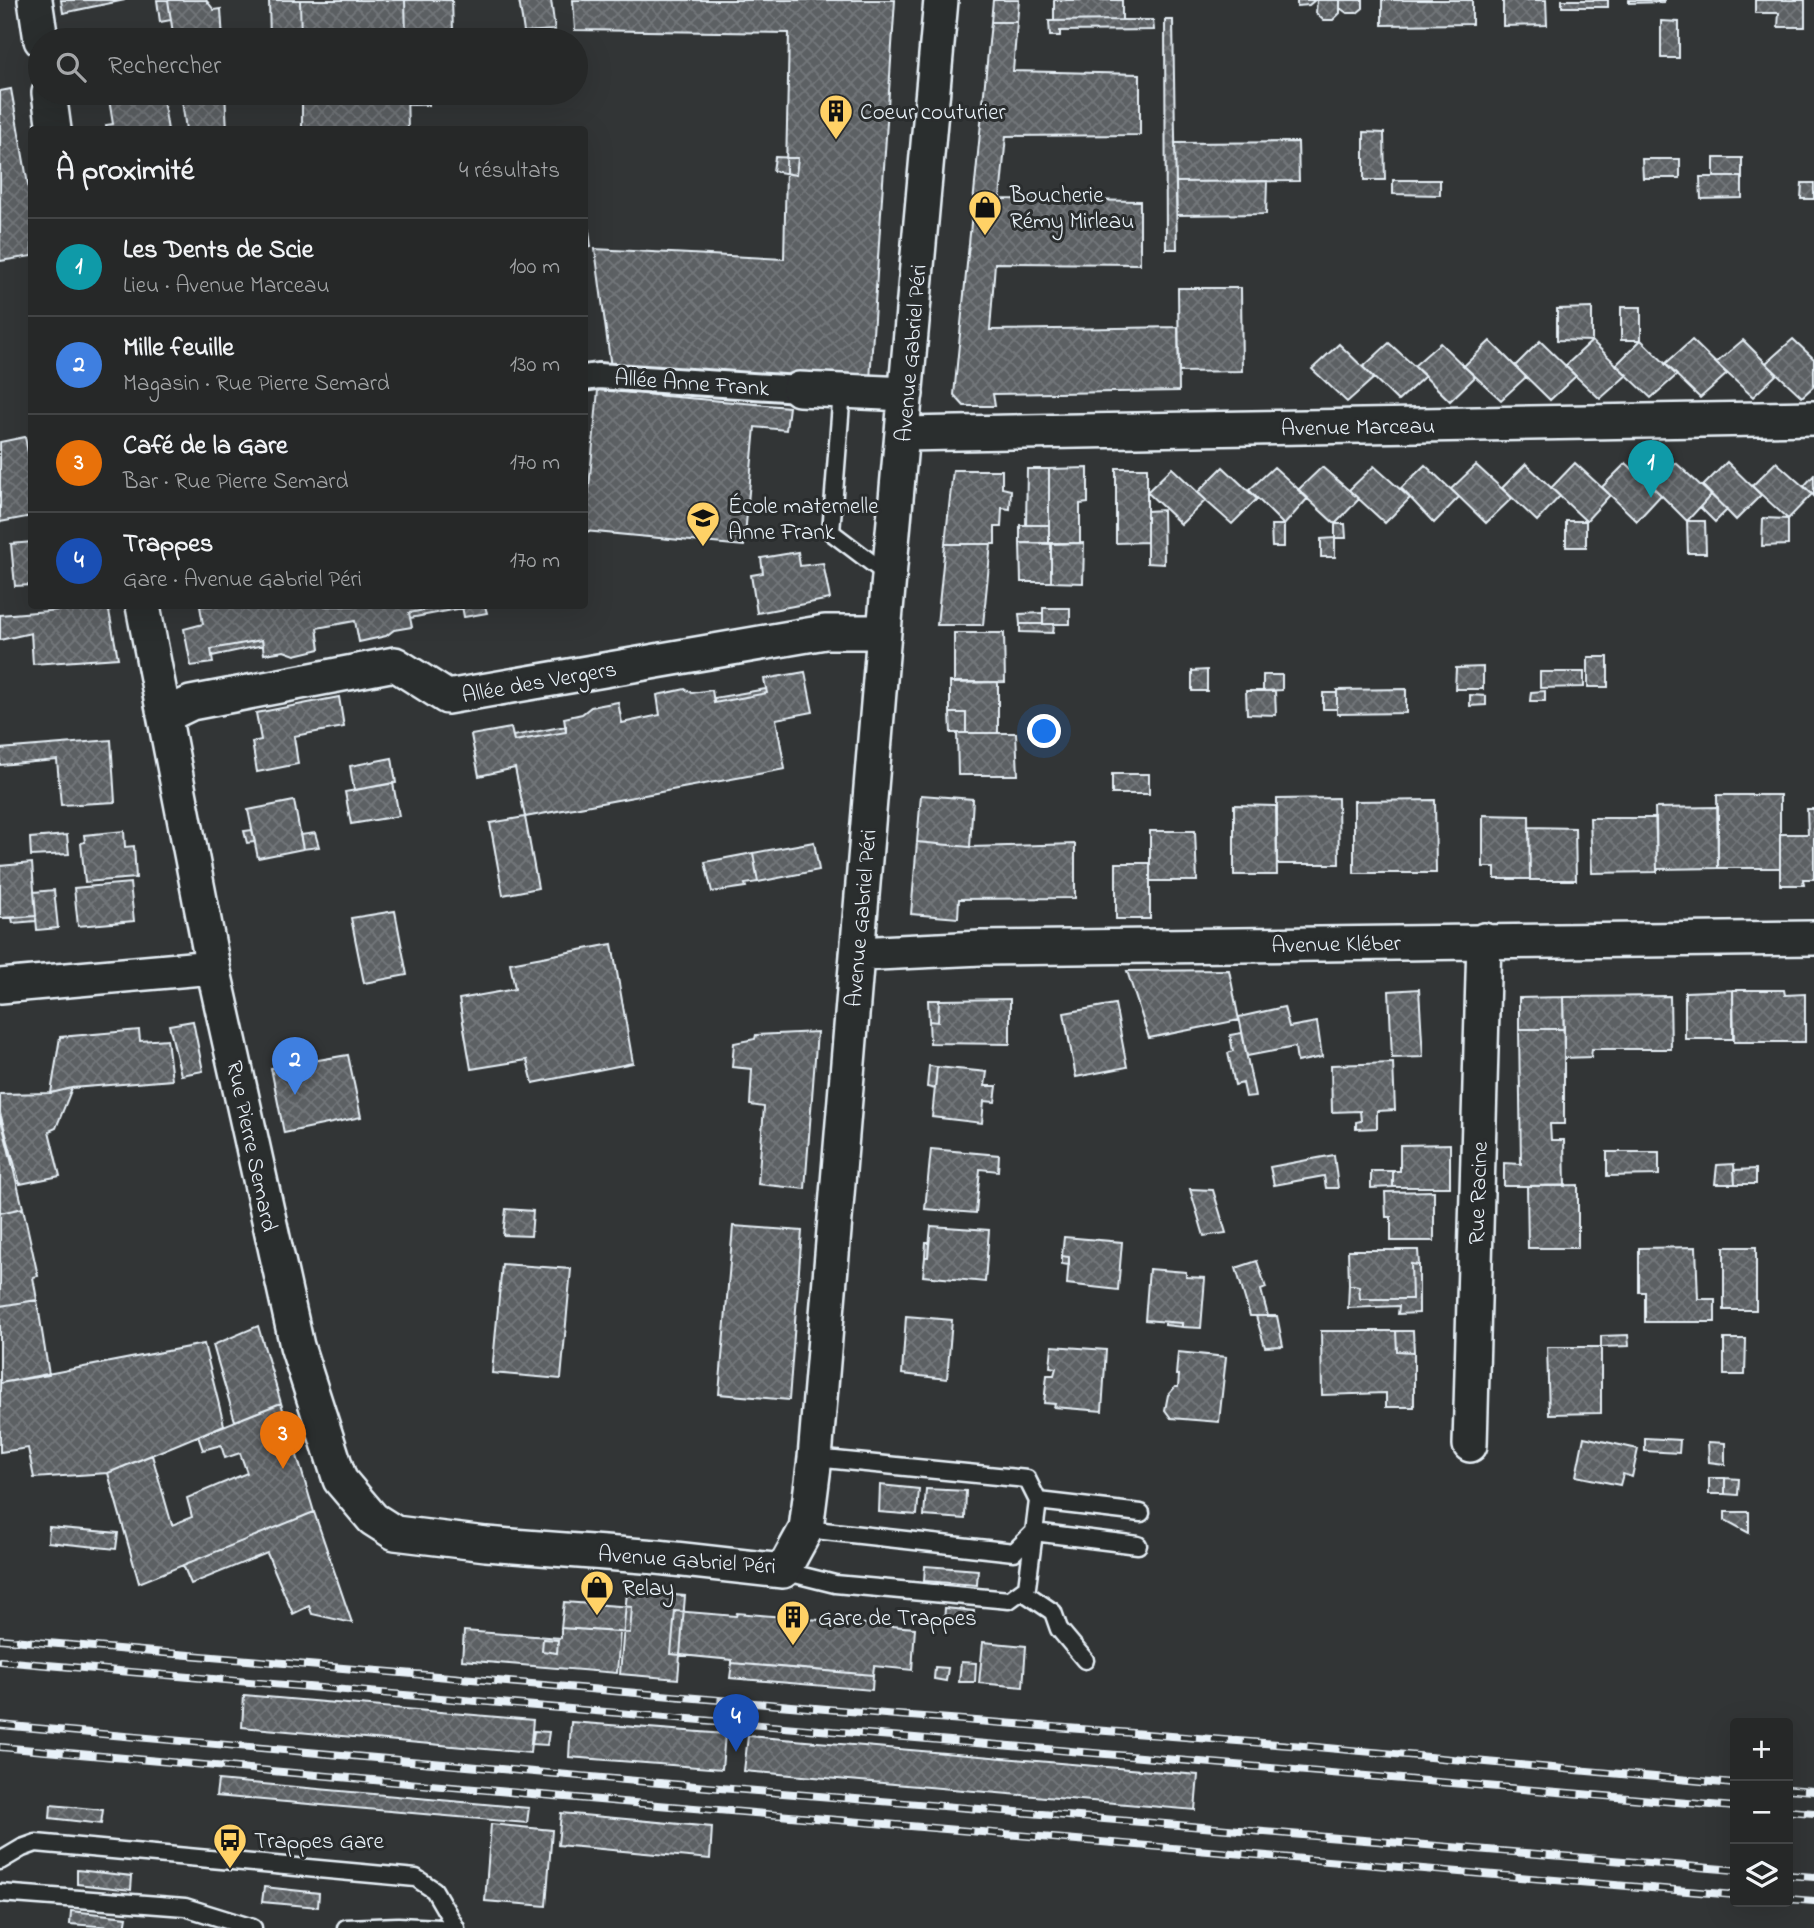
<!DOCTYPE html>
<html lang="fr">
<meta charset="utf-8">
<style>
body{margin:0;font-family:"Indie Flower",sans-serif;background:#2e3030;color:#f1f3f6}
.controls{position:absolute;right:21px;bottom:21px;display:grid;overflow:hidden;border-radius:7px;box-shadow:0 7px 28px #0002}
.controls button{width:63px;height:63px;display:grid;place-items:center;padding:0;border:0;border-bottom:2px solid #424445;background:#262828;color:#f1f3f6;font:35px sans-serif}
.you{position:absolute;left:1045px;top:732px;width:24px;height:24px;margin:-18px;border:5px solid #fff;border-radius:50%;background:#1a73e8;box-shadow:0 0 0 10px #1a73e833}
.badge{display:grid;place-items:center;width:46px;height:46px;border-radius:50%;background:#ffd166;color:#fff;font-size:23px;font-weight:700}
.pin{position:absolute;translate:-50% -58px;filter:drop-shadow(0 2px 4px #0008)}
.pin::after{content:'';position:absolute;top:37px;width:24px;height:21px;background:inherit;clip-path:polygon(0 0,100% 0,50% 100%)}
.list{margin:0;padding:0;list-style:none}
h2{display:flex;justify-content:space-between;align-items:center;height:91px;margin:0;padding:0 28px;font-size:30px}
h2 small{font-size:23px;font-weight:400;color:#a4a6a8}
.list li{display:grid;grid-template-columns:46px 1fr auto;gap:21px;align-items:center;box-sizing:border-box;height:98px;padding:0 28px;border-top:2px solid #424445}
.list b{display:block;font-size:26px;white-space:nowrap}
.list p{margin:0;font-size:23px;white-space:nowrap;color:#a4a6a8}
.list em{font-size:23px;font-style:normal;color:#a4a6a8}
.icon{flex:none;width:38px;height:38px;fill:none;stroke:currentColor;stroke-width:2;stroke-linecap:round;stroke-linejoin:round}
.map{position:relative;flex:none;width:1814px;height:1928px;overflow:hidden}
.search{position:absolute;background:#262828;box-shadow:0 7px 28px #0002;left:28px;top:28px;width:560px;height:77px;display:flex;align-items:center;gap:18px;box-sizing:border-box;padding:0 24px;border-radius:38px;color:#a4a6a8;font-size:26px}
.panel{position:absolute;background:#262828;box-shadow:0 7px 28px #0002;left:28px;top:126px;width:560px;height:483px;border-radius:7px}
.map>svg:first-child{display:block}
.building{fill:url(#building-cross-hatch);stroke:#e8f1f8;stroke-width:2}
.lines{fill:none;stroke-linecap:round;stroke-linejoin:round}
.service-casing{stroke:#e8f1f8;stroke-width:21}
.pedestrian-casing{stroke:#e8f1f8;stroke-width:30}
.minor-casing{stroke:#e8f1f8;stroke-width:38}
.service{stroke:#2a2d2e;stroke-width:16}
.pedestrian{stroke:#2a2d2e;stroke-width:24}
.minor{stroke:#2a2d2e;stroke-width:33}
.rail-casing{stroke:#e8f1f8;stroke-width:8}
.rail{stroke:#2a2d2e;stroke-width:5;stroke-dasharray:16;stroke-linecap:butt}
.labels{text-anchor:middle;stroke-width:6;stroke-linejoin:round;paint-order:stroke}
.poi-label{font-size:23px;fill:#e8f1f8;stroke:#2a2d2e;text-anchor:start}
.street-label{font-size:23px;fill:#e8f1f8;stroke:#2a2d2e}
</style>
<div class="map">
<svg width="1814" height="1928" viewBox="0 0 1814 1928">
<defs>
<pattern id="building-cross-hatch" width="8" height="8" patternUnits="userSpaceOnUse" patternTransform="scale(1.75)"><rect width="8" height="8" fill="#5c6063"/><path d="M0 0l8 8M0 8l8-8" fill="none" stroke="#73777a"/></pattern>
</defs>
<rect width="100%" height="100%" fill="#323536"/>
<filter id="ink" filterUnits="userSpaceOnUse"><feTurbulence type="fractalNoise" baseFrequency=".0143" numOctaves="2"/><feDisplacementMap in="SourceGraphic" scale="14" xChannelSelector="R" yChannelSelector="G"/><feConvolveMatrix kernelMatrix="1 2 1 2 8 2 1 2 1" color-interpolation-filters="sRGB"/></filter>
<g filter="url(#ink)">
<path class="building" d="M61,0H125L63,13Z
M157,0H168L171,20L160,22Z
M168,0H206L214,10L221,9L223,40H174Z
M269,0H300L301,40H270Z
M300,0H405L406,40H301Z
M405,0H452L453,31L406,33Z
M519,0H551L555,30L524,32Z
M573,0H895L870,380L611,368L595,249L784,259L789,33L575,30Z
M993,0H1019L1017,22H991Z
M1054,0H1122V20L1054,21Z
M1297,0H1315L1309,5L1297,6Z
M1317,0H1340V13L1333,20H1323L1316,13Z
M1340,0H1363V8L1357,13H1347L1340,8Z
M1382,0H1472V24L1382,25Z
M1503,0H1546L1547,25L1503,26Z
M1562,0H1608V7H1562Z
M1629,0H1664V2L1629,3Z
M1755,0H1805V27H1778L1779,13H1755Z
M1122,20H1153L1154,30L1060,31V36H1050L1049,21Z
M1165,20H1173L1177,249H1166Z
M1661,21L1679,22V58H1661Z
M991,22H1017L1013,71L1140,74V135L1006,136L1000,199L1140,201V264L995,263L990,330L1178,327L1179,391L993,394L995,406H964L954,395Z
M471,31V40H406V33Z
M11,89L32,207V256L0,261V91Z
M108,93H162L168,130H107L106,125L113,124Z
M181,93H225L227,130H186Z
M302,93H407L408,130H302Z
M407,93H429V105H408Z
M1364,132L1384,133L1385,180H1364Z
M1298,142L1299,181L1176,182L1175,143Z
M775,157L798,158L796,175L773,171Z
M1714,158H1742V177H1714Z
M1642,159H1680V178H1643Z
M1700,177H1742V198L1701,199Z
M1393,180H1440V195L1393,194Z
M1267,181L1266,214L1177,215L1176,182Z
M1802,183H1814V199H1801Z
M586,207L591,247L584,248V208Z
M1178,288H1241L1242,371L1179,372Z
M1621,307H1641V340H1621Z
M1592,308V341L1557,340V309Z
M1793,339L1814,359V386L1802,397L1766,363Z
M1641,340L1677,375L1651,398L1616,365Z
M1692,340L1727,374L1700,398L1665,364Z
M1743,340L1777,374L1753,397L1716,363Z
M1490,341L1526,377L1501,400L1464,366Z
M1540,341L1576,376L1550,400L1515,366Z
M1592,341L1627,375L1600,399L1565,366Z
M1389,343L1425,376L1398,401L1363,367Z
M1440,343L1475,377L1450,401L1414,366Z
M1339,344L1374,378L1347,402L1312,369Z
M598,390L789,407L786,430L755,427L744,546L585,531Z
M25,437L32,473V516L0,522V442Z
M1727,462L1761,495L1736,520L1703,486Z
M1776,462L1812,494L1788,519L1752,486Z
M1575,463L1610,495L1586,521L1551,488Z
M1626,463L1661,495L1637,521L1602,487Z
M1676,463L1711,495L1687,521L1653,487Z
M1526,464L1560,496L1537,521L1502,488Z
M1425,465L1459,497L1434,523L1401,488Z
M1476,465L1512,498L1486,523L1451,489Z
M1374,466L1410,498L1385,523L1349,490Z
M1223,467L1257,499L1232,524L1197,493Z
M1274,467L1308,498L1284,525L1249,490Z
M1322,467L1359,499L1335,524L1298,490Z
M1088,468V503L1080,504V543H1049V469Z
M1116,468H1147V542L1116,543Z
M1172,468L1206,500L1181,524L1147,492Z
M1027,469H1049V525H1026Z
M953,470H1002V488L1011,490L1010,509L1002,508L1001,527H995V544H945Z
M1814,475V496L1804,486Z
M1711,495L1727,510L1715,522L1700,507Z
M1163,510L1164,564L1147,563V511Z
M1763,518L1788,519V545L1762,546Z
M1566,521H1586V547H1566Z
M1687,521H1705L1706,553H1688Z
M1335,524H1345L1346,538H1335Z
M1020,525H1049V543H1020Z
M1271,525H1284V547H1272Z
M1335,538V557H1321V539Z
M32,542V585L15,586L11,544Z
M1020,543L1051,544V582H1021Z
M1084,543L1083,583L1051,582V544Z
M945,544H991L983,625H937Z
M798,552L800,566L823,563L830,599L757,613L751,575L763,573L761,558Z
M108,606L118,658L33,664L31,633L0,640V615Z
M200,606H445L409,613L412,627L394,630L386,636L359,642L355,621L317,628L320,649L295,655L284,651L264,654L262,640L211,649L213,663L191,666L184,629L203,624Z
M445,606H462L463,608L410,618L409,613Z
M462,606H485L487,613L464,617Z
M1043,608H1070V624H1043Z
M1043,613V624H1020L1019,614Z
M1020,624H1054L1053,633L1020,632Z
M954,633H1004L1005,682L954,683Z
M262,640L263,645L212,656L211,649Z
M1588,657H1608V687H1588Z
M1483,667V689H1455L1456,668Z
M1207,670V691H1192V671Z
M805,672L813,712L776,719L785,769L525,817L515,768L479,776L471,735L511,728L514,741L566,732L564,718L582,714L591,707L618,702L622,723L660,715L657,695L685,689L692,693L712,690L714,703L767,693L764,679Z
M1540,672H1584V687L1540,688Z
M1263,675H1282V690L1263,691Z
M950,682H998V733H966V713H950Z
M766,689L767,693L714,703V698Z
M1406,689V713L1337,714V690Z
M1246,691H1275L1276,715L1247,714Z
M1545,691V701H1530L1531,692Z
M1323,693H1337V709H1323Z
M1470,695L1486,696V705L1470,706Z
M339,697L344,727L294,736L298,764L257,772L252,742L261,740L256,713Z
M950,713H966V733H951Z
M566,726V732L514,741L513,736Z
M957,733H1016L1018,775H958Z
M111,740L115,802L61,805L57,760L0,765V749Z
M392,758L396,783L354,790L350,766Z
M1112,774H1149V794H1112Z
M393,783L399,816L351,824L345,792Z
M921,795L973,799L970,847L917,842Z
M1717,795H1780V868H1718Z
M1338,798L1339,864H1277V799Z
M1435,800L1436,873H1354V801Z
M294,801L303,849L258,858L248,810Z
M1234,805L1276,806L1277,875H1234Z
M1718,807V868L1657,869L1655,808Z
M1807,809H1814V879H1803L1804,885H1780V834H1808Z
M1483,815L1529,816L1530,879H1495V867H1483Z
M525,817L538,888L503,895L490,823Z
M1590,818H1656L1657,872L1592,873Z
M1529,827L1575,828L1576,880H1530Z
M252,830L255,842L247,843L244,831Z
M124,831L125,847L134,846L136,878L85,882L81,843L85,842L84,835Z
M1150,831H1195L1197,881H1150Z
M315,833L319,847L303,849L300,835Z
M67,835L69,854L31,856L30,838Z
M814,842L819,870L758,882L753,853Z
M917,842L970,847L1075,844V898L959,899L958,918L911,914Z
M753,853L758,882L745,884L746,887L712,892L705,862Z
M32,863L36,916L0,918V866Z
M1116,863H1150V919H1116Z
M130,883L134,921L78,926L74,888Z
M54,890L58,928L37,930L34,892Z
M395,911L407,975L364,983L351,918Z
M36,916V921L13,923L12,918Z
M612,944L633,1063L533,1083L527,1060L471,1069L459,999L515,989L510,963Z
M1229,970L1239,1020L1149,1038L1127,971Z
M1419,989L1423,1057L1392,1058L1389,991Z
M1733,990V1039H1685V992Z
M1733,990H1784L1785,995L1805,994V1042H1734Z
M1670,996L1671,1049H1592L1591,1057L1564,1058L1563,997Z
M1563,997L1564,1029H1519V998Z
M1010,999V1044L930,1043L929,1021L938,1022L939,1000Z
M928,1000H939L938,1022L929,1021Z
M1115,1004L1127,1067L1076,1077L1064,1013Z
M1284,1007L1289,1027L1317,1022L1322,1057L1297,1062L1295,1047L1247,1056L1239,1017Z
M193,1021L203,1071L181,1075L169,1025Z
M1519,1029H1564V1124H1550L1551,1140H1564L1565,1186H1504V1163L1521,1164Z
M139,1030L140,1041L167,1039L172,1080L72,1088L51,1093L60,1037Z
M817,1032L805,1189L758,1184L764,1107L750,1105L752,1069L732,1067L734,1043L755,1039L756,1035Z
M1242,1033L1255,1096L1246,1097L1243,1083L1235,1085L1228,1053L1233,1051L1230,1035Z
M348,1055L361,1117L284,1133L271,1068Z
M1393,1063L1395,1110L1377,1111V1128L1356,1129V1122L1361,1121L1360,1111L1332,1112L1331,1065Z
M929,1066L937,1067L935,1089L927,1087Z
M937,1067L987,1072L985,1086H997L995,1102L984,1101L982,1123L932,1117Z
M72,1088L56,1128L49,1131L60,1176L20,1184L0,1113V1094L51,1093Z
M0,1115L23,1208L0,1213Z
M1450,1144V1187H1393V1171H1400V1145Z
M931,1149L999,1155L998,1171L980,1169L976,1213L925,1209Z
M1607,1152H1659V1175L1607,1176Z
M1334,1155L1338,1188H1326L1324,1176L1274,1185L1270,1167Z
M1734,1164L1735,1184H1715L1717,1165Z
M1756,1169V1184H1735L1734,1170Z
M1371,1171H1393V1187L1371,1188Z
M1578,1185V1248H1528L1527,1186Z
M1190,1189L1213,1190L1226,1233L1204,1236Z
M1434,1191V1241H1391V1217H1386L1385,1192Z
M23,1208L38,1276L33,1277L37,1300L0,1306V1213Z
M506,1209L533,1211L531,1236L503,1235Z
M733,1226L802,1231L789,1400L719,1394Z
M931,1226L989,1230L985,1282L923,1276L925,1257H928Z
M1064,1237L1122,1242L1118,1290L1067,1284L1069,1257L1062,1256Z
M926,1242H929L928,1257H925Z
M1696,1247L1698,1299H1715V1322H1645V1292H1639V1248Z
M1724,1247H1756V1310H1724Z
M1348,1250H1418L1419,1265L1411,1264L1412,1299H1360L1359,1286L1349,1284Z
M1062,1256L1069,1257V1265L1062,1264Z
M1257,1261L1266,1288L1261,1290L1268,1316H1250L1236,1268Z
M502,1264L571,1269L561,1379L492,1373Z
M1411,1264L1419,1265V1313L1398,1314L1399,1306L1348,1308L1349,1284L1359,1286L1360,1299H1412Z
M1149,1269L1186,1272V1277L1205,1278L1201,1328L1182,1327V1323L1145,1320Z
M37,1300L49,1375L0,1383V1306Z
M906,1316L952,1320L947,1379L902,1374Z
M1256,1316H1277L1283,1346L1265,1347Z
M1165,1322L1182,1323V1327L1165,1325Z
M258,1326L281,1403L235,1421L213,1345Z
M1321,1331H1396L1397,1351L1414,1352V1407H1386V1393L1322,1395Z
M1396,1331H1413L1414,1352L1397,1351Z
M1628,1335L1629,1346L1601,1347V1336Z
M1724,1339H1746L1745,1375H1724Z
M204,1344L224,1425L108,1473L34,1478L28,1448L0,1452V1383Z
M1052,1346L1106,1350L1102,1411L1054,1407L1055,1404L1044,1403L1047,1375H1054L1056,1368L1050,1367Z
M1547,1347H1601V1413L1549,1414Z
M1178,1352L1226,1357L1219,1422L1171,1418L1165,1410L1168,1395L1175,1387H1178L1179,1375H1176Z
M281,1403L314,1512L139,1583L108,1473L152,1455L172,1525L192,1517L187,1498L247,1473L240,1453L225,1458L221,1445L203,1450L198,1436Z
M1584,1437L1638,1449L1632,1477L1623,1474L1620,1485L1576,1476Z
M1645,1438L1680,1440L1679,1453L1645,1451Z
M1708,1442L1725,1443V1464L1709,1462Z
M1709,1478H1725V1494H1709Z
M1725,1478L1739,1479L1738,1495L1725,1494Z
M880,1485L919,1489L917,1515L879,1512Z
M926,1489L966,1491L965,1519L924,1516Z
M314,1512L352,1623L312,1614L309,1606L293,1614L267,1553L191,1584L183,1565Z
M1725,1512H1749V1533L1725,1520Z
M49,1527L118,1533L116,1549L48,1542Z
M925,1566L978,1570L977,1585L924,1581Z
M627,1591L685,1596L678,1679L620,1674Z
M564,1602L632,1607L630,1633L561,1628Z
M945,1608L974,1611L973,1624L944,1622Z
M675,1611L736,1616L737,1613L915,1628L912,1670L874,1666L873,1675L732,1663V1660L671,1654Z
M561,1628L620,1632L617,1673L462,1660L464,1631L561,1638Z
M543,1639L558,1640L557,1653L542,1651Z
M983,1642L1026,1646L1023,1687L979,1683Z
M961,1662L976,1663L975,1682H959Z
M732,1663L873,1675L872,1690L730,1678Z
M935,1667L948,1668L946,1681L934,1679Z
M244,1695L533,1720L530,1753L242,1727Z
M571,1722L725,1734L722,1769L569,1757Z
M534,1731L549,1732L547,1745L532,1744Z
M748,1736L1198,1775L1195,1810L744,1771Z
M218,1780L529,1808L527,1823L216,1796Z
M51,1805L103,1810L101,1824L50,1818Z
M561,1813L712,1827L710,1859L558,1845Z
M491,1824L552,1830L546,1906L485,1901Z
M77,1870L132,1876L131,1890L77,1884Z
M264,1887L319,1893L318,1907L262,1902Z
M71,1911L127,1917L125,1928L70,1924Z"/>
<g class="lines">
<g class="service-casing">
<path id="service" d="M842,391L831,532L889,576
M1038,1501L1141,1513
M806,1529L1014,1552L1034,1532
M1034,1532L1138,1545
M783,1571L835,1584L1009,1600L1027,1587L1038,1501L1027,1479L815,1458
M1022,1591L1053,1612L1059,1629L1085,1660
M0,1861L22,1848L36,1843L416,1878L434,1890L456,1928
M0,1893L185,1907L253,1928
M346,1928L398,1926L440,1928"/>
</g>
<g class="pedestrian-casing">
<path id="pedestrian" d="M584,378L598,376L799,389"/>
</g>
<g class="minor-casing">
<path id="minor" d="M35,0L41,40
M49,93L54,130
M799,389L906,394
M903,434L1814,418
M143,606L213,967L297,1346L340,1480L373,1519L395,1533L486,1544L657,1557L783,1571L806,1529L815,1458L884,632L941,0
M166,715L191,703L395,664L447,697L825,632H884
M857,954L981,948L1814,938
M0,986L213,967
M1470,1445L1484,940"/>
</g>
<use href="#service" class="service"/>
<use href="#pedestrian" class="pedestrian"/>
<use href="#minor" class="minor"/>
<g class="rail-casing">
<path id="rail" d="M0,1639L897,1715L1316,1747L1735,1784
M0,1661L1735,1807
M0,1725L671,1784L1735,1870
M0,1747L622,1802L1735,1895
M1788,1789L1814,1791
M1788,1811L1814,1813
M1788,1875L1814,1877
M1788,1899L1814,1901"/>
</g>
<use href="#rail" class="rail"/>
</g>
</g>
<defs>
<g id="building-pin" transform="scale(1.75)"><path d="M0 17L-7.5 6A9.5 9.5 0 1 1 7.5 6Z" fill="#ffd166" stroke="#2a2d2e"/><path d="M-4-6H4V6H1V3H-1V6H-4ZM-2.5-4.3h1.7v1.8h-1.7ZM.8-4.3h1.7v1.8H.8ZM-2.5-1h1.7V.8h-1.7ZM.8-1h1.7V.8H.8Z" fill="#111"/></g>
<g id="shop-pin" transform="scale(1.75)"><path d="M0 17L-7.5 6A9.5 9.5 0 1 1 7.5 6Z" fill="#ffd166" stroke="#2a2d2e"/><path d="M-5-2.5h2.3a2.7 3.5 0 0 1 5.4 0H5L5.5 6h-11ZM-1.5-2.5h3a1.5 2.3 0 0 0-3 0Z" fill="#111"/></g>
<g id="school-pin" transform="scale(1.75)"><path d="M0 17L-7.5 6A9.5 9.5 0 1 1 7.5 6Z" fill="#ffd166" stroke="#2a2d2e"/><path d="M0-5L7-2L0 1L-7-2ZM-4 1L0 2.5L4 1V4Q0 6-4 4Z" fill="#111"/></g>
<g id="bus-pin" transform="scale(1.75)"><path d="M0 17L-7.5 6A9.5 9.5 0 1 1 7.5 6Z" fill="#ffd166" stroke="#2a2d2e"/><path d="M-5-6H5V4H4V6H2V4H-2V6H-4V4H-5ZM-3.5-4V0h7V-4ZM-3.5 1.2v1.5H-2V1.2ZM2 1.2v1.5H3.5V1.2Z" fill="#111"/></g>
</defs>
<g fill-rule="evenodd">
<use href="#building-pin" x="836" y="111"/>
<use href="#shop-pin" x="985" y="207"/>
<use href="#school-pin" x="703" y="518"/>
<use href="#shop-pin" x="597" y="1587"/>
<use href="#building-pin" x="793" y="1617"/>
<use href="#bus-pin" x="230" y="1840"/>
</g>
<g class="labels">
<g class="poi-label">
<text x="860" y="119">Coeur couturier</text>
<text x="1010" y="202">Boucherie<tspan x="1010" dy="26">Rémy Mirleau</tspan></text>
<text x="728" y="513">École maternelle<tspan x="728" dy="26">Anne Frank</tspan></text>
<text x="622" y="1595">Relay</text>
<text x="818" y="1625">Gare de Trappes</text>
<text x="254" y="1848">Trappes Gare</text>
</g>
<g class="street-label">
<text transform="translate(910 353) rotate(-85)" y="8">Avenue Gabriel Péri</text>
<text transform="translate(692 382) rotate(4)" y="8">Allée Anne Frank</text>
<text transform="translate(1358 426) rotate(-1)" y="8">Avenue Marceau</text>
<text transform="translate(539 681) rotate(-10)" y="8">Allée des Vergers</text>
<text transform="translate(860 918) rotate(-85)" y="8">Avenue Gabriel Péri</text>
<text transform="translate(1336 943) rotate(-1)" y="8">Avenue Kléber</text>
<text transform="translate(253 1146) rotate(78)" y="8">Rue Pierre Semard</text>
<text transform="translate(1477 1193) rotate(-88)" y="8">Rue Racine</text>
<text transform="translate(687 1559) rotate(4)" y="8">Avenue Gabriel Péri</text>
</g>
</g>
</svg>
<div class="controls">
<button>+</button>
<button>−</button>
<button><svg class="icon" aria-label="layers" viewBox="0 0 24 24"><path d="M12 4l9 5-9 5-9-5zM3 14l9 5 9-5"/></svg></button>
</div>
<div class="you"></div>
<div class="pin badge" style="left:1651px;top:498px;background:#0f9aa8">1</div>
<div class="pin badge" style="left:295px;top:1095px;background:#3f7fe0">2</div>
<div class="pin badge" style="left:283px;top:1469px;background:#e8710a">3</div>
<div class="pin badge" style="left:736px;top:1752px;background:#1a4fb4">4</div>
<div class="search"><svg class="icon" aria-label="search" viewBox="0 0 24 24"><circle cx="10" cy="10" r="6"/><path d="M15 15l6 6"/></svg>Rechercher</div>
<section class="panel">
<h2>À proximité<small>4 résultats</small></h2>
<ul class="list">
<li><span class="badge" style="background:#0f9aa8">1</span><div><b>Les Dents de Scie</b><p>Lieu · Avenue Marceau</p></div><em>100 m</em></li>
<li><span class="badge" style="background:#3f7fe0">2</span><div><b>Mille feuille</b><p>Magasin · Rue Pierre Semard</p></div><em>130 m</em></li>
<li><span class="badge" style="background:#e8710a">3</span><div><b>Café de la Gare</b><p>Bar · Rue Pierre Semard</p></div><em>170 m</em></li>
<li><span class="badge" style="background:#1a4fb4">4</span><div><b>Trappes</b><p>Gare · Avenue Gabriel Péri</p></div><em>170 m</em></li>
</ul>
</section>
</div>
